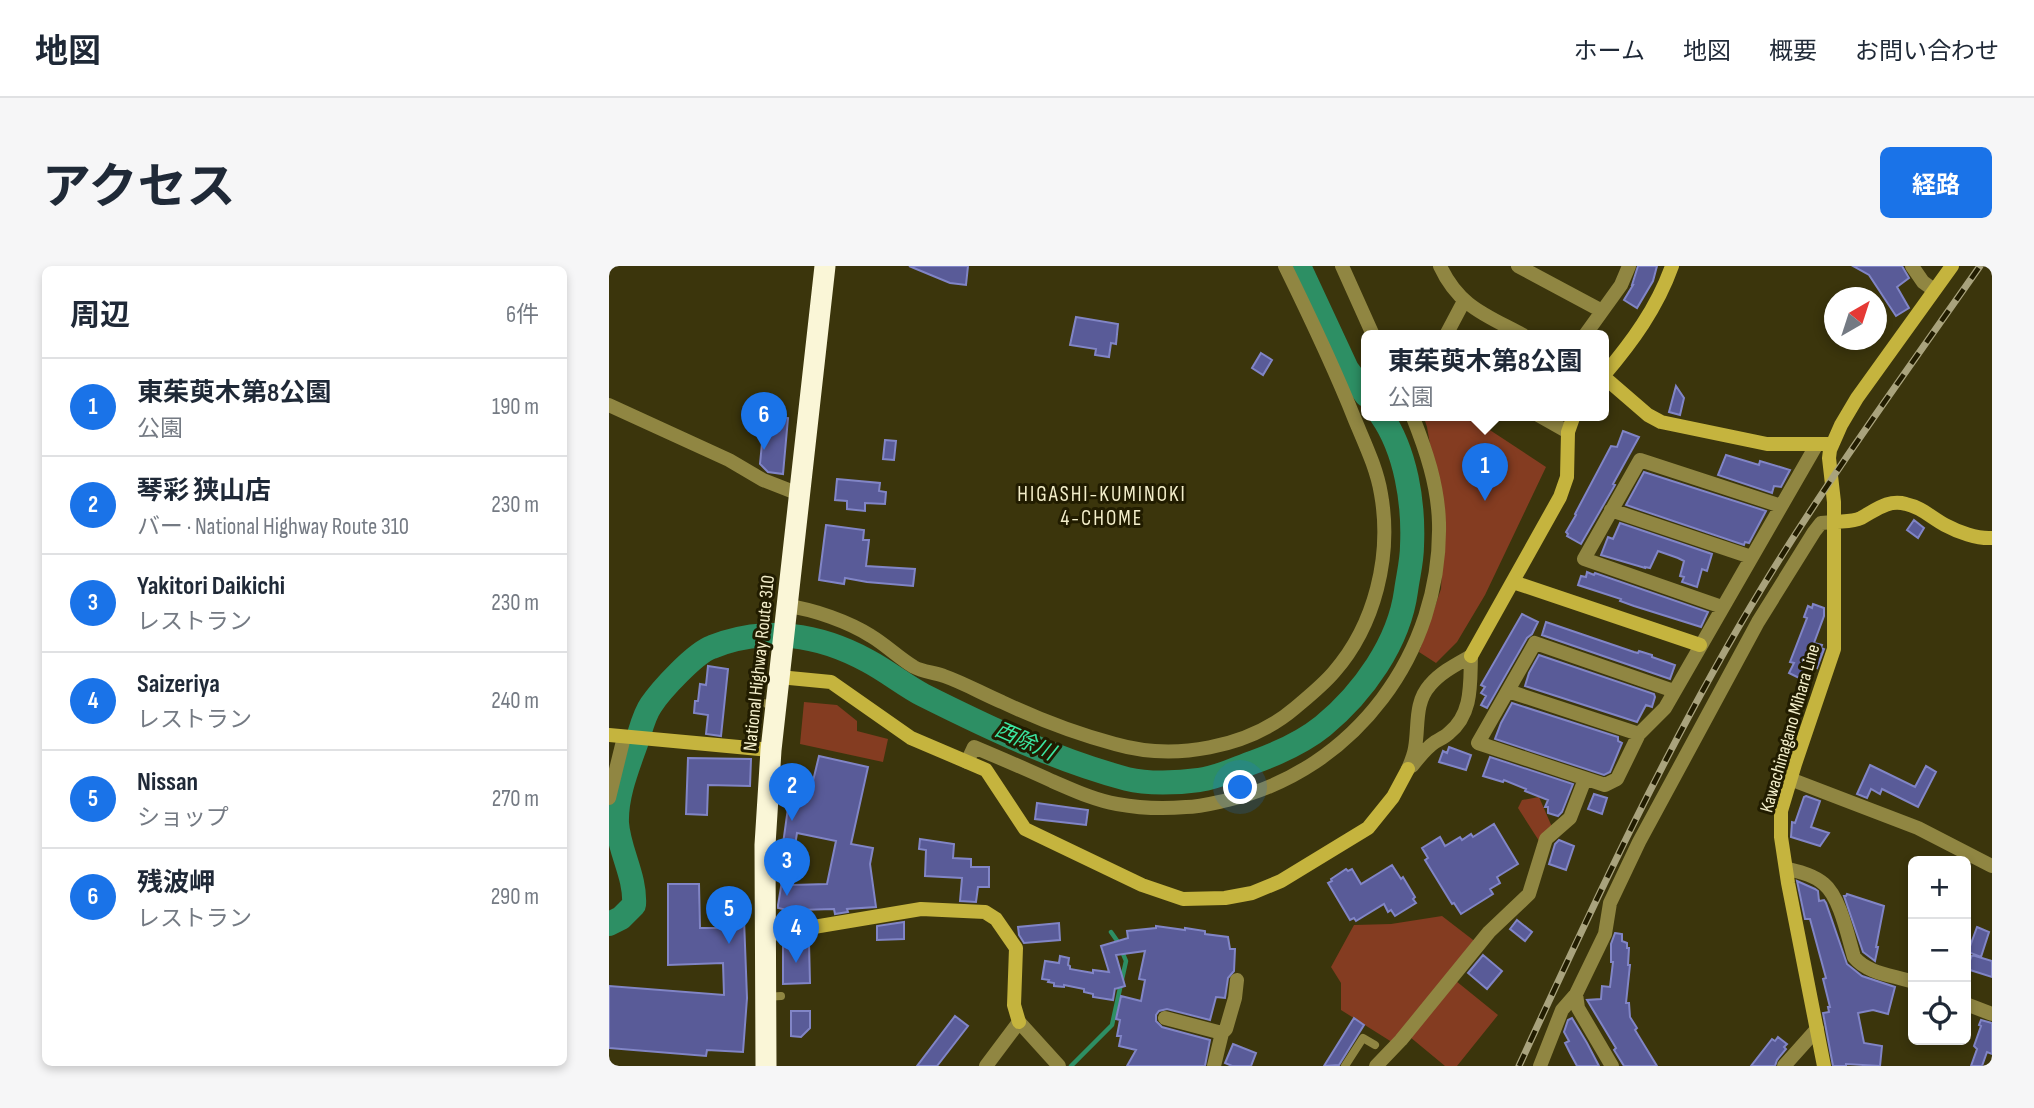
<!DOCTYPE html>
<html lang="ja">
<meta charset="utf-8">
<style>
body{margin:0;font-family:"Sofia Sans Condensed","Noto Sans JP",sans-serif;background:#f6f6f7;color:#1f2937}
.controls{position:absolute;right:21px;bottom:21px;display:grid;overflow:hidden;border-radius:10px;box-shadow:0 4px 10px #0003}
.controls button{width:63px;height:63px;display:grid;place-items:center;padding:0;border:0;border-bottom:2px solid #e0e1e3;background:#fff;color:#1f2937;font:35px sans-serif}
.compass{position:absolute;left:1215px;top:21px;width:63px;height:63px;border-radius:50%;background:#fff;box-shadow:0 4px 10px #0003;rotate:39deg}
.you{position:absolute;left:632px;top:522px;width:24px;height:24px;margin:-18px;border:5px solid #fff;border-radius:50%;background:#1a73e8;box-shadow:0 0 0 10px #1a73e833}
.badge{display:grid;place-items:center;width:46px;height:46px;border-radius:50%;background:#1a73e8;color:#fff;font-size:23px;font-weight:700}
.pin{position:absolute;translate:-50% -58px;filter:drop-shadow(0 2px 4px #0008)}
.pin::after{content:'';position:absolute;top:37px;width:24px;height:21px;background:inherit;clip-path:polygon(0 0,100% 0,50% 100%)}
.popup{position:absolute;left:752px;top:64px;width:248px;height:91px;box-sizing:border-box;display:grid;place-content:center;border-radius:10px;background:#fff;filter:drop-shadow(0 2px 5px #0005);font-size:23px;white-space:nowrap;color:#747a83}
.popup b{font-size:26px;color:#1f2937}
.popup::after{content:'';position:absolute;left:50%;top:100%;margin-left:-14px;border:14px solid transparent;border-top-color:#fff}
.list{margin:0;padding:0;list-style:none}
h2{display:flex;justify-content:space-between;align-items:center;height:91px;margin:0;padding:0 28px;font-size:30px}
h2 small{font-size:23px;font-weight:400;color:#747a83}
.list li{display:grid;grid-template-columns:46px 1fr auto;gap:21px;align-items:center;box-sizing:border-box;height:98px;padding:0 28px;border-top:2px solid #e0e1e3}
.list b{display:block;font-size:26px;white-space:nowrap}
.list p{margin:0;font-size:23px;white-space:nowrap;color:#747a83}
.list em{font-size:23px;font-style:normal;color:#747a83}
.icon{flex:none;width:38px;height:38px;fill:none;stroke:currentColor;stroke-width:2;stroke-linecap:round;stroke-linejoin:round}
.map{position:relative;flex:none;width:1383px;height:800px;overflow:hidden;border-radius:10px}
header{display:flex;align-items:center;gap:42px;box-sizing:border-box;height:98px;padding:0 35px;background:#fff;border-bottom:2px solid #e0e1e3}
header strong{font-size:33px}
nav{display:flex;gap:38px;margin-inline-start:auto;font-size:24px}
.intro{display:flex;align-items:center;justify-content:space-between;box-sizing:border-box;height:168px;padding:0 42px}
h1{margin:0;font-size:49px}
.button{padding:18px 32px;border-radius:10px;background:#1a73e8;color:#fff;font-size:24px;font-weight:700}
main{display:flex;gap:42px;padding:0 42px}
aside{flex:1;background:#fff;border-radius:10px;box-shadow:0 4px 10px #0003}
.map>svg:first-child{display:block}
.green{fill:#843c21}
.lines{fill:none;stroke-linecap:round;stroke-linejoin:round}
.stream{stroke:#2d8f64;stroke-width:4.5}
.river{stroke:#2d8f64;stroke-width:24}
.building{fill:#595b98;stroke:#8185c6;stroke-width:2}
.lane{stroke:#908642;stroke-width:8}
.street{stroke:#908642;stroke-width:14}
.secondary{stroke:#c5b43e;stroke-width:14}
.highway{stroke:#faf6d7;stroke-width:21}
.rail-casing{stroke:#a9a37d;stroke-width:7}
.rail{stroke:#211c00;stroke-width:4.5;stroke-dasharray:13;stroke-linecap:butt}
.labels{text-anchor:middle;stroke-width:6;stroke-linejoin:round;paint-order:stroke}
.street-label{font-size:19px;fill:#f3eeca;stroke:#211c00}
.neighbourhood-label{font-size:21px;letter-spacing:2px;fill:#f3eeca;stroke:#211c00}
.water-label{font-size:21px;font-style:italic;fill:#3be7a1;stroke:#211c00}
</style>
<header>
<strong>地図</strong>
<nav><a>ホーム</a><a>地図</a><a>概要</a><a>お問い合わせ</a></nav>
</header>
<div class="intro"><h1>アクセス</h1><a class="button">経路</a></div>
<main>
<aside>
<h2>周辺<small>6件</small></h2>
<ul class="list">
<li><span class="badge">1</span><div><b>東茱萸木第8公園</b><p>公園</p></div><em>190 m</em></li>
<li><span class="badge">2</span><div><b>琴彩 狭山店</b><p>バー · National Highway Route 310</p></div><em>230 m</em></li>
<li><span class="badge">3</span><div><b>Yakitori Daikichi</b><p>レストラン</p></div><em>230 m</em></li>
<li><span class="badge">4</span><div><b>Saizeriya</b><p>レストラン</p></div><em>240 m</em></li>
<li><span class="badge">5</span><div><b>Nissan</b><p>ショップ</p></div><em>270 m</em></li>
<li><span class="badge">6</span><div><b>残波岬</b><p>レストラン</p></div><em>290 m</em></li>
</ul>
</aside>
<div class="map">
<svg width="1383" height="800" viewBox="0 0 1383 800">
<rect width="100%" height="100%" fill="#3b350c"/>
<path class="green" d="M814,149H858L937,201L876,329L848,376L827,397L810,386L832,323L835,260L818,161Z
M195,436L228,439L248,455V465L279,473L274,496L191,478Z
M930,531L943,561L932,578L909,542L913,534Z
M833,650L868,677L786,778L732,744V717L722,701L745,659L782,658Z
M847,715L889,749L848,800H836L801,771Z"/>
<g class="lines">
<path class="stream" d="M462,800L503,759L517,695L509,676L502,666"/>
<path class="river" d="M690,0L738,103L757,129
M0,658L12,652L25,639C27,611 10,585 8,557C7,529 19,501 28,475C32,463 35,449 42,439C52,424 86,387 103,381C156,360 210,368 259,395C278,405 295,419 314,429C380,462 447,494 518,513C538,518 569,517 590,514C608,512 628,502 645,496C670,487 693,477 714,460C754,427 790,377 797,325C799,310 803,295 803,280C805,237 797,185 772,149"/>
</g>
<path class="building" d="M300,0H359L357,19L341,17Z
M1029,0H1048L1044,15L1028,42L1015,34L1024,19H1023Z
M1244,0H1293L1300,12L1288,21L1300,42L1287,50L1260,9Z
M467,51L509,58L507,78L502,77L500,91L486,89L487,83L461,79Z
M652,87L663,94L654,109L643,102Z
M1067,120L1075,132L1071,149L1060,146Z
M150,148L179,152L174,208L159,206L151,198L154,167L147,166Z
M1014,165L1030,171L1004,218L1006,219L972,278L958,270L959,268L957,266L967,249L966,248L1002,180L1008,181Z
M276,174L287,175L285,194L274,193Z
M1117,189L1150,199L1151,195L1181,204L1172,221L1165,220L1163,227L1109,209Z
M1035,206L1157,245L1140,277L1136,276L1135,279L1017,239Z
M228,213L271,217L270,225L277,226L276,238L256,237V245L238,243V235L226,234Z
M1305,254L1315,262L1309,272L1298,264Z
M1011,257L1103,288L1098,305L1093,303L1088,321L1073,316L1075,311L1071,310L1075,295L1069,292L1049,285L1041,302L1036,301V302L992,289L999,271L1004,273Z
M217,259L255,264L254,274H260L257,300L306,303L304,320L258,316L236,312L235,318L210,314Z
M978,306L985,309L986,307L1099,346L1092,361L1025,340L1011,335L1012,333L969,319L972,310L977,311Z
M1204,338L1215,342V350L1205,377L1213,379L1212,382L1215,383L1208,402L1202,399L1194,414L1180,407L1185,397L1181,396L1198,352L1195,351L1199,340L1203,342Z
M913,348L929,356L923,368L918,372L878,442L872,439L877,430L872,427L876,421L872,419Z
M937,356L1025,386L1029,387L1030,385L1043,389V391L1066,399L1061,413L933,369Z
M930,389L1045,428L1046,431L1043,441L1037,439L1028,456L916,420L920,407Z
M99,400L119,403L112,470L97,468L99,449L85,447L86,435H89L91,418L97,419Z
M903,437L1009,471V475L1013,477L1001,506L995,509L886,473L892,457Z
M840,481L862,489L857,504L830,496L834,485L838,487Z
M210,490L259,501L242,578L264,582L261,598L267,641L238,643L239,646L226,648L225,643L189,644V654L173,657L174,643L169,642V639L175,603L186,604L183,619L218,618L227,575L188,567L185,586L173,585L183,513L204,515Z
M881,491L964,518L953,546L949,550L939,547V541H936L939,534L916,525L917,523L895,514L894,516L874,510Z
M79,492L142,493L141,520L99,519L98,549L77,548Z
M1261,499L1306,521L1317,500L1327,506L1309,541L1273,523L1271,528L1262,523L1258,532L1248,528Z
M985,528L998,532L993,548L979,543Z
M1197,530L1211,535L1202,561L1220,567L1211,580L1182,571L1183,556L1186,557L1195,531Z
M428,537L479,544L477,559L426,553Z
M885,558L909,598L888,611L891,617L881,623L884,628L852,648L845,637L843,638L816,594L819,592L813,582L831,571L836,580L851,571L853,574L862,568L864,571Z
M311,573L345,578L344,592L362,593V601H380V621H369L367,636L351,635L353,612L316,610L317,584L310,583Z
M950,574L965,580L957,604L940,598L946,578Z
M783,599L792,613L794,611L806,631L804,633L807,637L786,650L782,644L779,646L775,638L747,655L745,652L741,654L719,617L723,615L722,613L737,603L739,605L743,603L752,618Z
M1188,615L1206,623L1209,625L1210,635L1215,634L1217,637L1238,698L1253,710L1286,721L1279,748L1264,744L1249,747L1255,777L1273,780L1271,800L1237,798V800H1224L1214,747L1220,746L1219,741H1221L1214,713L1217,712L1201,653H1196Z
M59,618H90L91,662H113V653H135L138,732L134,786L98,784L97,790L0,782V720L115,729L114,697L59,699Z
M1238,628L1275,640L1267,681H1269L1266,695L1254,686L1235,630H1237Z
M908,654L923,666L916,675L901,663Z
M295,656V673L268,674V660Z
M450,657L451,674L415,677L410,669L409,661Z
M547,660L576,664V662L596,665V668L619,671L621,683H626L625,705L619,712L616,732L607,731L601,754L558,743L550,745L547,749V755L553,761L601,774L596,800H518L527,784L510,780L512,770H508L511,754L507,753L512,730L532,735L536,714L530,713L536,685L507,689L516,720L506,723V722L504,734L484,731V728L475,726V723L455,719V721L445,720V717L439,716L440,714L433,713L436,695L450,697L451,690L460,692L459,699L461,700V703L484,707V704L500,706L492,680L519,672L518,665L547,662Z
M1368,661L1380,666L1372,691L1359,686Z
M1006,667L1013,668V675L1018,677V682H1020L1019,699H1021L1017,737H1020L1021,751L1028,762L1026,764L1048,800H1015L1005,784L1007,782L978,734L992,733L993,720L1001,721L1004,696H1002V678Z
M187,674V676H200L201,717L174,718V676Z
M874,689L893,705L878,723L859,707Z
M1363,689L1383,695V711L1358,703Z
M182,745H201V762L192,771L182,770Z
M346,750L359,760L328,800H308Z
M745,752L755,759L730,799L715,800Z
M963,752L978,777L990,800H968L961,787L956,777L960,775L955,766L959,754Z
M1372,754L1383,757V788L1378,786L1373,800H1362L1368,783L1365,780L1372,760L1370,759Z
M1169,771L1178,778L1175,781L1177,783L1168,794L1166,800H1142L1163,773L1166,775Z
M624,778L647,787L642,800H623L616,797Z"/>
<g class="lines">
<path class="lane" d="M147,436L167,439
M157,731L172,730
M736,800L754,772L766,779"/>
<path class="street" d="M733,0L764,69
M831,0C850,41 877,49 914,69
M909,0L993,45
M1303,0L1314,16L1325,24
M837,69L855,35
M976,69L1012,19L1020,0
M0,139L120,194L154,214L190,228
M929,149L959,166
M1002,244L1142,291
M178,340C204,343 240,356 262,370C277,379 290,392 305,401C314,406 325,406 335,410C355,417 374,428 393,436C429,453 468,468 506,478C565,495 639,482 686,442C699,431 714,419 725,406C766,359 783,290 772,228C768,203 756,178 746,154C725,101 701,51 676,0
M1113,341L975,293L1031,194L1172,240
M899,425L1030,468
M1065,425L926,377L869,477L996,519L1008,513L1030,468L1056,442L1208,178
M358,496L365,481C391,492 417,503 443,515C464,524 485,534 508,538C530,542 555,543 577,541C591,541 605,537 619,534C746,504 833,386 830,257C829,219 817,184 803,149
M803,500C810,491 817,482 826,476C831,473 836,471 840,467C864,448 861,417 862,390
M799,503C802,496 805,489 806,482C810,460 805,437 821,419C832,406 848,398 862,390
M1181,513L1309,562L1383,600
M0,532L15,471
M1179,603C1191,606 1205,609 1215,618C1231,631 1239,671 1245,691C1259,708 1284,709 1304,716
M967,728L969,742L1003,800
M1357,738L1383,748
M556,752L613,767
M377,800L410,756L450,800
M605,800L613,767L617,763L626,732L628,714
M767,800L792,774L880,666L920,628L937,573L961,552L976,513
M931,800L953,744L967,728L996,668L1001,637L1030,576L1149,356L1205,266L1212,257L1225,256
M1175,800L1208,763"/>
<path class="secondary" d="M995,109C1023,76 1048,42 1063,0
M995,111L1039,149L1052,156L1158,178H1223
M1225,256C1233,255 1244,256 1252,252C1267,244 1279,233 1297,238C1312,241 1323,252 1336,259C1349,266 1368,273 1383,272
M904,316L1091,379
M862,390L951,231L958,211L959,166L965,149
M170,411L222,416L302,472L377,504L416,563L533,619L574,633L616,632L643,627L672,615L759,562L784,531L799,503
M0,469L162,484
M157,669L312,643L376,646L387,653L407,682L405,739L410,756
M1215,800L1179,617L1172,571V545L1186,498L1225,383V236L1220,192L1221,184L1232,159L1248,132L1343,0"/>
<path class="highway" d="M157,800L156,579L162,484L216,0"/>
<g class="rail-casing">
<path id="rail" d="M910,800C985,637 1061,473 1154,320C1221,210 1297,106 1371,0"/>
</g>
<use href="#rail" class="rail"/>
</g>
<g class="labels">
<g class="street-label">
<text transform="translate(149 397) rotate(-84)" y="7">National Highway Route 310</text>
<text transform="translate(1180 462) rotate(-74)" y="7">Kawachinagano Mihara Line</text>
</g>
<g class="neighbourhood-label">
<text x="493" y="235">HIGASHI-KUMINOKI<tspan x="493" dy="24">4-CHOME</tspan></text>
</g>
<g class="water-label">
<text transform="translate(416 475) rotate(24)" y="7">西除川</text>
</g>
</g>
</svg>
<div class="controls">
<button>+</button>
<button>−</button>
<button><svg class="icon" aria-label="locate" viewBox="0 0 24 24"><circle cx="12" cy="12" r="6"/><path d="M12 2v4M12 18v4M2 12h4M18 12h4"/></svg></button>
</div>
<svg class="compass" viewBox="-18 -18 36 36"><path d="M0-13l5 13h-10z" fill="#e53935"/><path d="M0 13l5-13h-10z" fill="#747a83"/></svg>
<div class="you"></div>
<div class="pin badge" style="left:876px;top:235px">1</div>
<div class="popup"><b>東茱萸木第8公園</b>公園</div>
<div class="pin badge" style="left:183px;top:555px">2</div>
<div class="pin badge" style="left:178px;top:630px">3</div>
<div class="pin badge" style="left:187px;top:697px">4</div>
<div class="pin badge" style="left:120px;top:678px">5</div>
<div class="pin badge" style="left:155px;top:184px">6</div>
</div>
</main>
